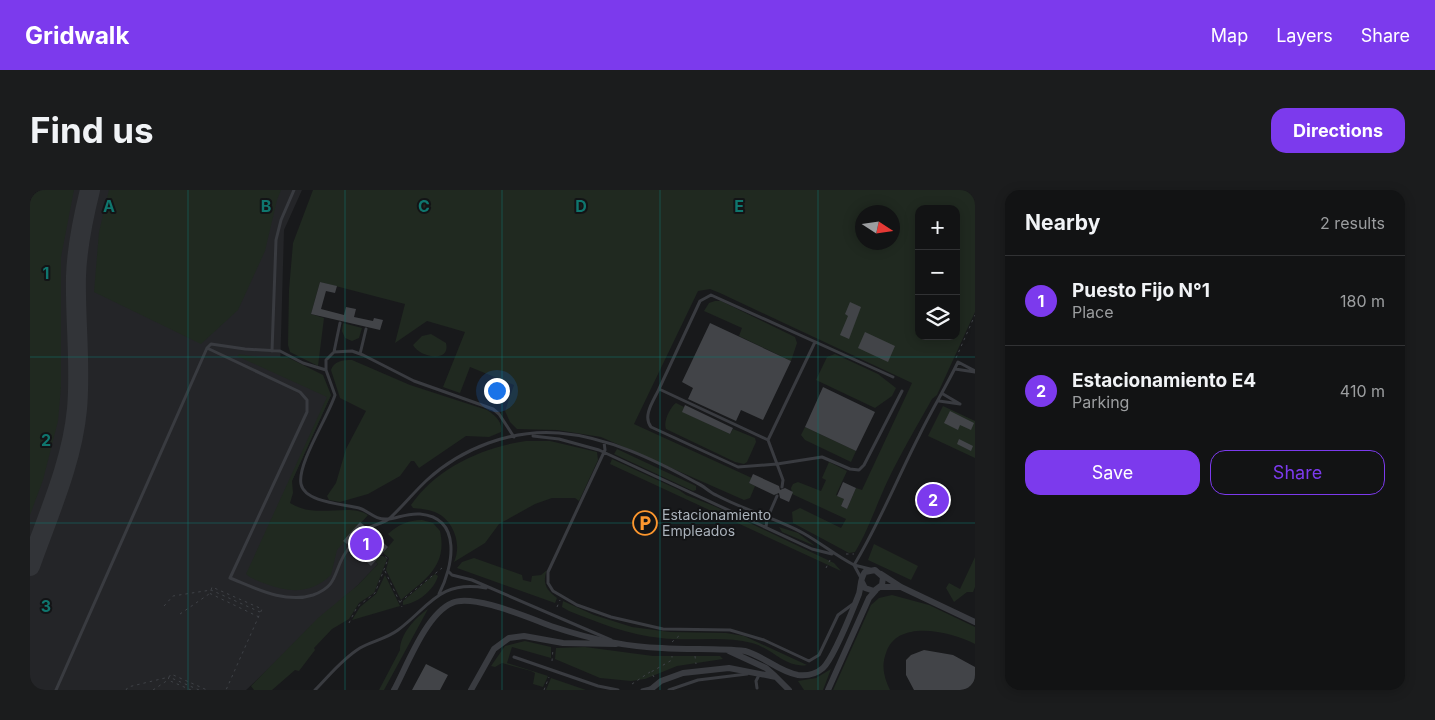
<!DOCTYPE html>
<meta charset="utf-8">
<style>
body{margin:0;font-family:Inter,sans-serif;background:#1b1c1d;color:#f1f3f6}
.controls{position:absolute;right:15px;top:15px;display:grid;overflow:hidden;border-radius:10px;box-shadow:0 2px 12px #0003}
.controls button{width:45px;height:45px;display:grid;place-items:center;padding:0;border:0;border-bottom:1px solid #313234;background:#121314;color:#f1f3f6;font:25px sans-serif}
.compass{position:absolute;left:825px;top:15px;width:45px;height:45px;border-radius:50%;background:#121314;box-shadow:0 2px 12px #0003;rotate:102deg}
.you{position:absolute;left:466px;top:200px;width:18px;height:18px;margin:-12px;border:4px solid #fff;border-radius:50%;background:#1a73e8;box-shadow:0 0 0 8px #1a73e833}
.badge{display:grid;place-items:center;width:32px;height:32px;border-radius:50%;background:#7c3aed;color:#fff;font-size:16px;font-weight:700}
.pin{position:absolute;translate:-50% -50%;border:2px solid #fff;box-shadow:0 1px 5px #0006}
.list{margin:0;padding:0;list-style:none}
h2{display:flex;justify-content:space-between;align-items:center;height:65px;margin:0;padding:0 20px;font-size:21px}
h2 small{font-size:16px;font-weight:400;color:#9c9ea0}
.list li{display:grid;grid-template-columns:32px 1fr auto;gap:15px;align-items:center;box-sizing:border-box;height:90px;padding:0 20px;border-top:1px solid #313234}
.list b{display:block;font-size:19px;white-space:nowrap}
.list p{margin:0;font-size:16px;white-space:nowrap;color:#9c9ea0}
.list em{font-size:16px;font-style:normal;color:#9c9ea0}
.actions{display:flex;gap:10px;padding:15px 20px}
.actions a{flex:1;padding:11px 0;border:1px solid #7c3aed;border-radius:15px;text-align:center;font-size:18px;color:#7c3aed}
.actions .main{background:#7c3aed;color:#fff}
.icon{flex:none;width:28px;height:28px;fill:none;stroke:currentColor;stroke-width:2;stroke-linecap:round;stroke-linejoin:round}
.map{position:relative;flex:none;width:945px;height:500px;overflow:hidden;border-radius:15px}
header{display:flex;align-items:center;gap:30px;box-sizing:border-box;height:70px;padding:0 25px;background:#7c3aed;color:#fff}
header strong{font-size:24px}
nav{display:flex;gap:28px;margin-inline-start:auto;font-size:18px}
.intro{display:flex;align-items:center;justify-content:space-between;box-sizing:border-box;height:120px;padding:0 30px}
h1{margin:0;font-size:35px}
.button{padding:12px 22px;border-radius:15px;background:#7c3aed;color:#fff;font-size:18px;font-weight:700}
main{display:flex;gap:30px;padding:0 30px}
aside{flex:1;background:#121314;border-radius:15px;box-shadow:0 2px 12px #0003}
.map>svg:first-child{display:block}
.built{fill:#242528}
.green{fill:#202920;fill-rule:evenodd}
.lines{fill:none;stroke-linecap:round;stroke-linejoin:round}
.taxiway{stroke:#323438;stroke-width:20}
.building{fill:#424448}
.path{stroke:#3f4247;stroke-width:1;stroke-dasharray:2.5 4;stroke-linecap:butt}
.service{stroke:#393b40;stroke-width:3}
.minor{stroke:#393b40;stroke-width:6}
.grid{fill:none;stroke:#0f766e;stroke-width:1;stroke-opacity:0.55}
.labels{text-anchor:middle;stroke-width:4;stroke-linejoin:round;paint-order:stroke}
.poi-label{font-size:14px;fill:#aab2bb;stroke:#131416;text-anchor:start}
.grid-label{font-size:16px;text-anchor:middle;font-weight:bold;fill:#0f766e;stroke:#131416;stroke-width:4;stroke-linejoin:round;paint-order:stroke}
</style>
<header>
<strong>Gridwalk</strong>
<nav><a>Map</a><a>Layers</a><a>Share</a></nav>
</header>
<div class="intro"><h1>Find us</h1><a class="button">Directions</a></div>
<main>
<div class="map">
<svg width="945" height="500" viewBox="0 0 945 500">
<rect width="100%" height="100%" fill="#18191b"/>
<path class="built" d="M0,0H272L254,40L250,182L301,205L220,383L316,333L350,366L345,371L348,374L328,395L216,500H0Z"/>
<path class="green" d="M0,0H44L31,67V197L28,231L13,290L0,325Z
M79,0H251L247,10L235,61L208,120L171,154L64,102L69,42Z
M283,0H945V122L907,205L902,209C887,236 872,261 858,290C847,313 838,341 825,362L819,363L763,333L762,322L770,318L811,338L816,329L762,304L761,298L763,294L768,292L791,301L796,290L792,288L799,272L817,281L806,305L814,309L811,316L817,319L826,298L832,300L882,193L690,103L680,99L668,101L604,234L722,288L719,293L725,296L720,308L714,310L571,247L527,240L487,239L480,232L475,221L484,195L440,177L430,203L413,197L435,142L397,131L365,153L375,114L290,92L281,124L294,128L288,176L260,162L258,155L259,100L263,53ZM889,19H926V146H889ZM832,22H862V52H832Z
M685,111H691L765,147L767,153L761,171L709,146L712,138L674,121L679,113Z
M313,133L332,138L329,148L322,151L315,148L312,141Z
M401,144L416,153C421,174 389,167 383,155L392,146Z
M209,164L227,167H257L293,185L301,205L262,291L263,303L260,313C286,330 319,312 338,325L307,360L301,385C281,404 260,403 236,394C229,391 221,389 216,384L297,207L207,166Z
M805,164L848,184L866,198L862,206L845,218L786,190L797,167Z
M322,170L380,195L457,220C465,225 473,232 471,242L459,247L436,246L389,278L384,271H381L370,286L338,304L310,312L299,310L297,306L306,293L316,259L336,221L310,208L301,180C304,171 312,170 322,170Z
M646,213L654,217L653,222L700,244L703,239L725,248L726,252L717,272L714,274L705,272L636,239C633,232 640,217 646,213Z
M913,216L945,231V268L898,246Z
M775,237L826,261L821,272L775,250L771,245Z
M496,251H520L567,262L568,270L549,311L545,308H522L505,314L469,334L455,353L424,372C432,355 424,331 407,323C399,319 391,319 383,318L381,315C406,278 453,257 496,251Z
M587,259L666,296V300L663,301L584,264Z
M582,269L649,300L656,305L684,316L804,373L811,381L580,274Z
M392,330L403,333L410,341C418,377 394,390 371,410L356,380L359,368L353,363L364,350L358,344C368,335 378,330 392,330Z
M749,337L768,343L785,356L752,342Z
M844,354L888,376L881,390L838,370Z
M350,366H353L357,369L344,403L329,413L319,429L302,439L284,458L285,460L269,481L265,480L242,500H224L221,496L288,428L328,395L348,374L345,371Z
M945,367V397L943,402H937L924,412L916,398L919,393L930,399Z
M444,368L492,385L493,390L501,392L502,386L511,385L517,380C512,393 516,400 527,408L525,413L427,378L432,372Z
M405,384L408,386C404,400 388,413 373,415V411Z
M355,385L370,416L322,430L330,417L346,404Z
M862,405L899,415L945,437V454C922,442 867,428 856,463C851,476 854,488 860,500H803L841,415L849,408Z
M533,411L564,425L602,437L640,442L696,443L714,446L777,475C756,479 742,458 722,453C692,445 661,452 631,448C599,445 569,433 539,421L532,417Z
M398,419L354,500H349L370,460C370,444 386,427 398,419Z
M495,451L521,457V468L482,457L477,473L518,486L513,497L503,494L505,483L501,481L472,473L465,477L461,476L475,456Z
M555,457L623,466H690L693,469L647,476L615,489L601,491L570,488L525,469L526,458Z
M801,479L793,500H774L768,491L786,488Z
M521,488L556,500H516Z"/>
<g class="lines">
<path class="taxiway" d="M0,376C18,325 42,273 47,219C51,175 45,131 46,86C47,57 53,28 60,0"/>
</g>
<path class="building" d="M290,92L307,96L305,103L296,101L291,119L314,125L316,117L326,119L324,127L343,131L344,128L353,130L350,140L281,124Z
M820,112L831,117L819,149L810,145L818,126L815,124Z
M680,133L761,171L733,230L711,220L706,231L658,209L663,198L652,192Z
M835,142L865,156L858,172L828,158Z
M793,197L845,222L826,261L775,237Z
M655,215L703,238L700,244L652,222Z
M920,221L944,233L941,240L930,235L928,240L914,233Z
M929,249L943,256L941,261L927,254Z
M723,284L749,296L750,300L755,298L763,302L759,312L750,308L749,303L744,305L719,293Z
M813,292L826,298L817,319L811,316L814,309L807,306Z
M330,332L335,336L317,354L313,351Z
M341,341L358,357L341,376L323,359Z
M894,460L923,465L945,477V500H884L876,485V470L881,465Z
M396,474L418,485L410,500H382Z"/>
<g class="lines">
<path class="path" d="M926,168L945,125
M816,364H824
M796,378L801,368
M355,381L372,417
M370,412L412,378
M134,416L143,406L181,400L182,397L232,419L196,500
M527,417L530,410
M150,424L179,404
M229,427L179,403L181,400L230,422
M319,433L327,417L345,403L358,369L352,364
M642,452L650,445
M665,466L666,474
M522,471L523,459
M624,487L621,482L642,470V466
M602,494L620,482
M96,500L98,497L139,487L138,490L161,500
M123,500L138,490
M169,500L139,487L141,484L177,500
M514,500L519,487"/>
<path class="service" d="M177,158L270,202L277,210V222L200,388C225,398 255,414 283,405C309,396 303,381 316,362C321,355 329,345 336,340C343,334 353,334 360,328C373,316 384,302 397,290C432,258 482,239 529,243C578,247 625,270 667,293C674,296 679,302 686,305C714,320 745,328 773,343C791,353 806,366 824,375C849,334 867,289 889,246C901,221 916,197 928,172L945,181
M242,161L246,50L251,30L264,0
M304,162L310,133
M330,164L336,139
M925,179L945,182
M296,180V170L304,162L322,161L333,165L384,191L463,219L469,224L484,247
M863,187L681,105L670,111L629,199L738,250L747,274L792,267L820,279L829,280L834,275L872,201
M629,199C624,210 612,226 621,237L708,277L747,274L753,290L752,297
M913,204L930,214
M909,211L930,214
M503,246L529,249L569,260L782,359L802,364
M738,250L785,152
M574,252L575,260L518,382V393L523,401L547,415L581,427L633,439L700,440L734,450L779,471L789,465L808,425L823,414
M736,337L737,329L747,306
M418,381L422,385L442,390L581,450
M831,388L824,375L840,379
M484,467L568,496L588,500
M727,498L726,491L729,485
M26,500L177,158L181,154L215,159L250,161L273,173L296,180L305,205C298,227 267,274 271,294C275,313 314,314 329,318C339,321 345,330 357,329C367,329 375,323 390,324C433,328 423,377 409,404
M285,500C299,486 312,469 330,458C342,451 356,449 368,440C400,416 409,390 456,398
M612,500L620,498
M639,500L668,490L717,484"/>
<path class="minor" d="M851,384L871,397L945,432
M850,397H870
M699,461L736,478L745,486
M364,500C377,476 396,424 422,413C443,403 501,429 524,437C557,448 596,457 632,458C659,460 687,458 715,461C734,466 749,482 768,485C777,486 786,484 793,478C805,466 822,421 829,404C831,397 830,388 835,382L845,380L853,387L852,395L844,401L835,398L832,392
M441,500L464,459L479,448L494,446L533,453L586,454
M620,500L631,491L653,483L699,478L746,487L759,500
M798,500L839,408L846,400"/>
</g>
<path class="grid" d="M158,0V500M315,0V500M472,0V500M630,0V500M788,0V500M0,167H945M0,333H945"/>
<defs>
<g id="parking-ring" transform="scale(1.25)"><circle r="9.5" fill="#131416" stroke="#fd972e" stroke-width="1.5"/><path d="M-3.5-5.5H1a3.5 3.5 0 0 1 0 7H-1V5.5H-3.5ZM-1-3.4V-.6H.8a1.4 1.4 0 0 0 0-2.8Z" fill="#fd972e"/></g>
</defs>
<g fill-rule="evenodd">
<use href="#parking-ring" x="615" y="333"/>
</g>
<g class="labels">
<g class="poi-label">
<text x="632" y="330">Estacionamiento<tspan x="632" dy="16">Empleados</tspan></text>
</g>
</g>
<g class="grid-label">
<text x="79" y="22">A</text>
<text x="236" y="22">B</text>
<text x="394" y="22">C</text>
<text x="551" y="22">D</text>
<text x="709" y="22">E</text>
<text x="16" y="89">1</text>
<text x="16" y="256">2</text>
<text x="16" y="422">3</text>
</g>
</svg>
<div class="controls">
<button>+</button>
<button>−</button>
<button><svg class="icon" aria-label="layers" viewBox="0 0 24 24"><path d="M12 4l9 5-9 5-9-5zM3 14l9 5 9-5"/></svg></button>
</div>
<svg class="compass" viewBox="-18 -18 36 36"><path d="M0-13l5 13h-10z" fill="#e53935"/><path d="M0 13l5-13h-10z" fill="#9c9ea0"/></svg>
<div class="you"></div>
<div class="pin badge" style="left:336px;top:354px">1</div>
<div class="pin badge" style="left:903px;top:310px">2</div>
</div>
<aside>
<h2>Nearby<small>2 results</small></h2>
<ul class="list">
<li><span class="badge">1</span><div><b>Puesto Fijo N°1</b><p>Place</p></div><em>180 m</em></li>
<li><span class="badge">2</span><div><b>Estacionamiento E4</b><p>Parking</p></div><em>410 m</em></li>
</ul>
<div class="actions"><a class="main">Save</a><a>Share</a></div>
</aside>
</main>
